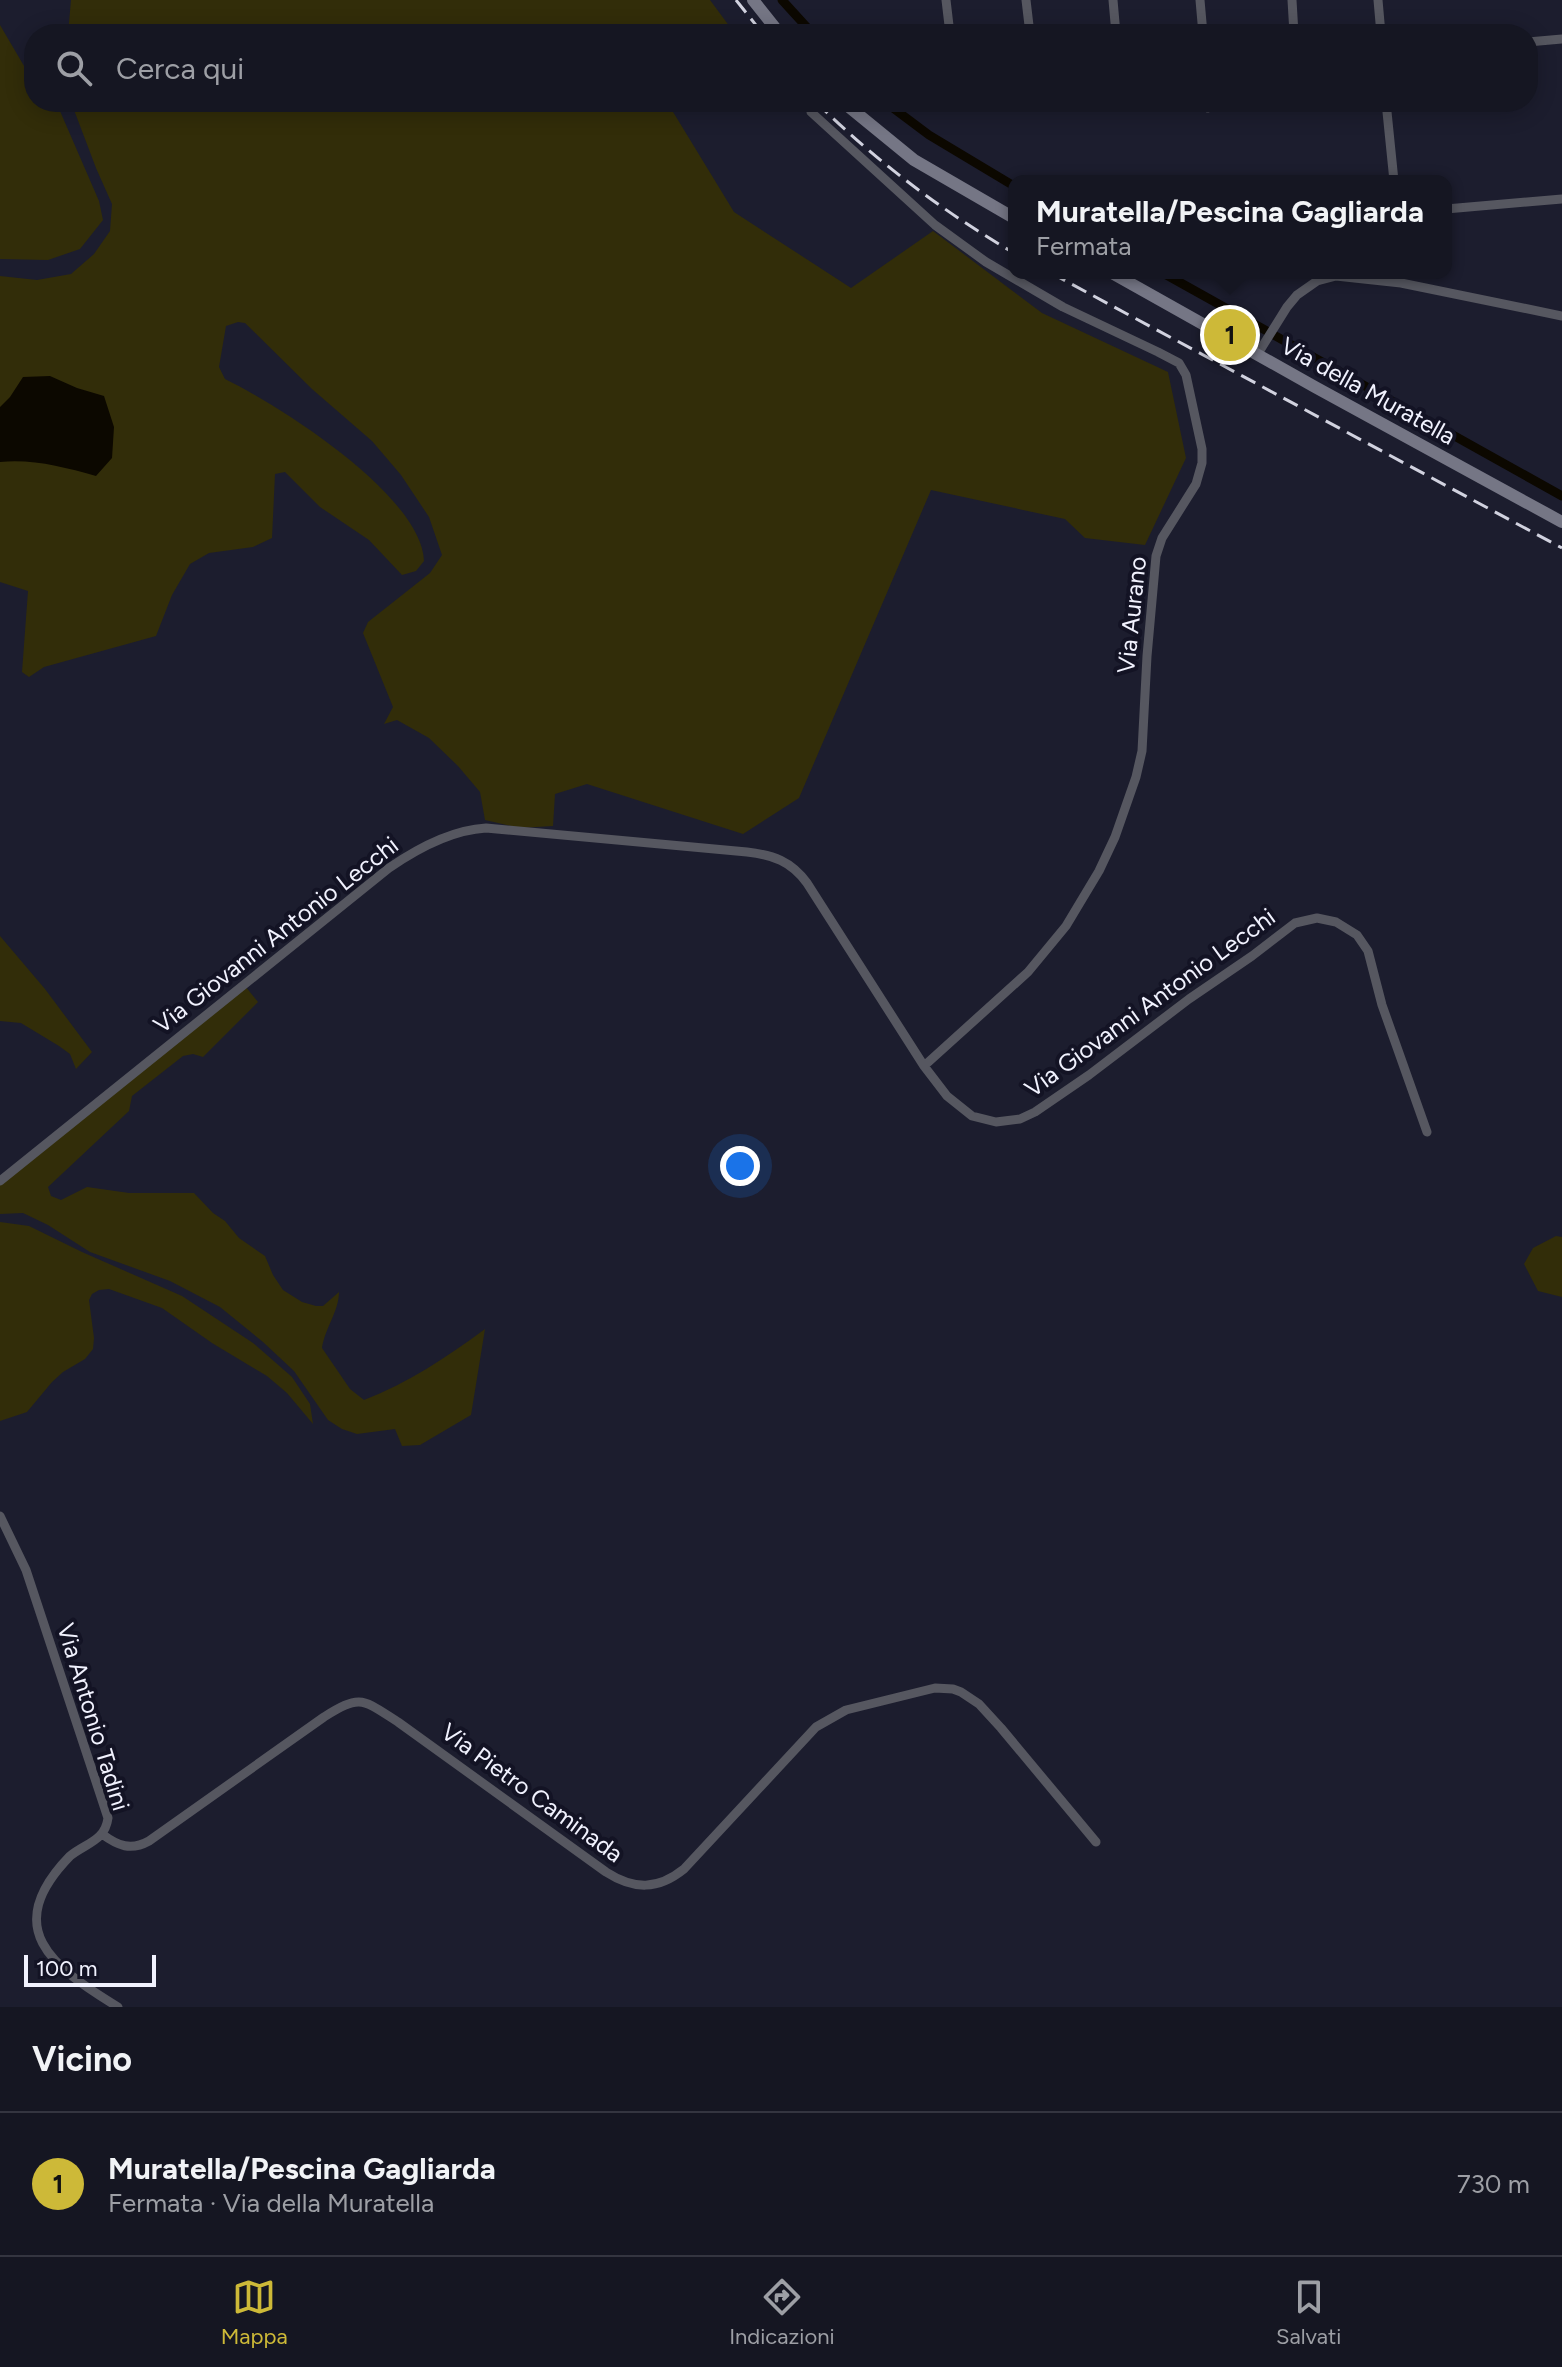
<!DOCTYPE html>
<html lang="it">
<meta charset="utf-8">
<style>
body{margin:0;font-family:Figtree,sans-serif;background:#22232f;color:#f1f3f6}
.scale{position:absolute;left:24px;bottom:20px;width:132px;box-sizing:border-box;padding-left:8px;border:4px solid #f1f2fe;border-top:0;font-size:22px;line-height:28px;white-space:nowrap;color:#f1f2fe;-webkit-text-stroke:6px #131324;paint-order:stroke}
.you{position:absolute;left:740px;top:1166px;width:28px;height:28px;margin:-20px;border:6px solid #fff;border-radius:50%;background:#1a73e8;box-shadow:0 0 0 12px #1a73e833}
.badge{display:grid;place-items:center;width:52px;height:52px;border-radius:50%;background:#cdb938;color:#111;font-size:26px;font-weight:700}
.pin{position:absolute;translate:-50% -50%;border:4px solid #fff;box-shadow:0 2px 8px #0006}
.popup{position:absolute;left:1008px;top:175px;width:444px;height:104px;box-sizing:border-box;display:grid;place-content:center;border-radius:16px;background:#151622;filter:drop-shadow(0 2px 6px #0005);font-size:26px;white-space:nowrap;color:#9d9fa5}
.popup b{font-size:30px;color:#f1f3f6}
.popup::after{content:'';position:absolute;left:50%;top:100%;margin-left:-16px;border:16px solid transparent;border-top-color:#151622}
.list{margin:0;padding:0;list-style:none}
h2{display:flex;justify-content:space-between;align-items:center;height:104px;margin:0;padding:0 32px;font-size:34px}
h2 small{font-size:26px;font-weight:400;color:#9d9fa5}
.list li{display:grid;grid-template-columns:52px 1fr auto;gap:24px;align-items:center;box-sizing:border-box;height:144px;padding:0 32px;border-top:2px solid #343540}
.list b{display:block;font-size:30px;white-space:nowrap}
.list p{margin:0;font-size:26px;white-space:nowrap;color:#9d9fa5}
.list em{font-size:26px;font-style:normal;color:#9d9fa5}
.icon{flex:none;width:44px;height:44px;fill:none;stroke:currentColor;stroke-width:2;stroke-linecap:round;stroke-linejoin:round}
.map{position:relative;flex:none;width:1562px;height:2007px;overflow:hidden}
.search{position:absolute;background:#151622;box-shadow:0 4px 20px #0003;left:24px;right:24px;top:24px;height:88px;display:flex;align-items:center;gap:20px;box-sizing:border-box;padding:0 28px;border-radius:32px;color:#9d9fa5;font-size:30px}
.sheet{height:248px;background:#151622}
nav{display:flex;justify-content:space-around;align-items:center;box-sizing:border-box;height:112px;border-top:2px solid #343540;background:#151622;font-size:22px;color:#9d9fa5}
nav a{display:grid;justify-items:center;gap:4px}
nav .on{color:#cdb938}
.map>svg:first-child{display:block}
.green{fill:#322d09}
.water{fill:#0c0800}
.lines{fill:none;stroke-linecap:round;stroke-linejoin:round}
.canal{stroke:#0c0800;stroke-width:9}
.street{stroke:#565760;stroke-width:9}
.secondary{stroke:#757685;stroke-width:12}
.rail{stroke:#d1d2df;stroke-width:3;stroke-dasharray:16 8;stroke-linecap:butt}
.labels{text-anchor:middle;stroke-width:8;stroke-linejoin:round;paint-order:stroke}
.street-label{font-size:24px;fill:#f1f2fe;stroke:#131324}
</style>
<div class="map">
<svg width="1562" height="2007" viewBox="0 0 1562 2007">
<rect width="100%" height="100%" fill="#1c1d2e"/>
<path class="green" d="M71,0H710L730,27L723,34H68Z
M0,25L34,83V102H60V111L99,201L103,220L80,249L48,260L0,259Z
M71,102H667L734,212L851,288L933,231L1042,313L1168,372L1186,458L1145,545L1085,538L1065,519L931,490L799,798L743,834L587,784L555,794L553,826L520,828L485,820L480,792L458,766L429,738L397,720L384,724L393,707L363,633L368,622L430,573L442,555L429,517L401,475L372,441L312,389L245,323L238,322L226,326L219,367L225,379C280,406 422,496 424,561L416,571L402,575L369,540L320,507L285,472L275,474L272,538L253,547L209,553L190,564L172,595L156,636L44,667L29,677L22,672L28,591L0,582V276L37,280L71,274L94,254L110,231L112,204L96,168Z
M0,936L45,989L92,1052L76,1069L70,1054L59,1046L21,1023L0,1021Z
M245,986L258,1002L203,1057L193,1054L183,1056L132,1096L129,1111L48,1187L51,1196L61,1200L87,1187L129,1193H194L213,1213L225,1221L239,1238L265,1256L273,1275L283,1290L302,1302L316,1306H323L339,1292C339,1311 325,1328 322,1348L350,1389L364,1400C408,1383 447,1357 485,1329L471,1415L420,1445L402,1446L395,1429L357,1434L342,1429L328,1420L294,1371L263,1342L220,1307L170,1281L90,1252L48,1225L23,1213L0,1214V1185Z
M0,1222L29,1226L82,1252L182,1296L253,1343L292,1377L310,1404L313,1424L287,1393L267,1376L212,1343L162,1308L109,1289L99,1290L92,1294L89,1300L94,1338L93,1349L85,1359L63,1372L52,1382L27,1412L0,1421Z
M1556,1236L1562,1237V1297L1538,1291L1524,1264L1533,1248Z"/>
<path class="water" d="M50,376L77,388L104,396L114,427L112,458L96,476C63,467 34,459 0,462V407L10,397L23,377Z"/>
<g class="lines">
<path class="canal" d="M782,0L813,34
M885,102L929,135L1014,186
M1163,273L1562,496"/>
<path class="street" d="M946,0L950,34
M1026,0L1030,34
M1113,0L1116,34
M1200,0L1203,34
M1292,0L1294,34
M1378,0L1381,34
M1528,42L1562,39
M1207,102L1208,108
M1299,102L1300,107
M1386,102L1394,181
M811,112L935,225L986,262L1063,307L1158,352L1179,363L1186,375L1202,449V463L1196,484L1162,538L1156,556L1147,656L1142,751L1136,777L1115,837L1099,871L1066,926L1028,972L924,1066
M1446,209L1562,199
M1257,355L1287,307L1297,295L1317,281L1336,276L1401,283L1562,316
M0,1181L389,868C418,848 451,830 486,828L747,852C773,855 791,861 807,883L924,1066L947,1096L972,1116L996,1122L1020,1119L1035,1112L1089,1075L1189,999L1252,956L1295,923L1317,918L1336,922L1357,935L1368,951L1382,1005L1427,1132
M0,1516L26,1570L108,1818C105,1841 86,1843 70,1856C0,1928 51,1966 118,2007
M102,1834C118,1846 131,1851 149,1841L324,1717C361,1694 362,1699 398,1722L606,1872C634,1890 658,1890 684,1869L816,1727L846,1710L935,1688L953,1689L961,1692L979,1704L1001,1728L1096,1842"/>
<path class="secondary" d="M753,0L780,34
M843,102L914,160L1014,218
M1112,273L1315,387L1562,522"/>
<path class="rail" d="M736,0L763,34
M816,102C876,161 942,211 1014,253
M1051,273L1562,548"/>
</g>
<g class="labels">
<g class="street-label">
<text transform="translate(1368 391) rotate(29)" y="8">Via della Muratella</text>
<text transform="translate(1132 615) rotate(-84)" y="8">Via Aurano</text>
<text transform="translate(276 935) rotate(-38)" y="8">Via Giovanni Antonio Lecchi</text>
<text transform="translate(1150 1003) rotate(-36)" y="8">Via Giovanni Antonio Lecchi</text>
<text transform="translate(93 1717) rotate(73)" y="8">Via Antonio Tadini</text>
<text transform="translate(532 1793) rotate(36)" y="8">Via Pietro Caminada</text>
</g>
</g>
</svg>
<div class="scale">100 m</div>
<div class="you"></div>
<div class="pin badge" style="left:1230px;top:335px">1</div>
<div class="popup"><b>Muratella/Pescina Gagliarda</b>Fermata</div>
<div class="search"><svg class="icon" aria-label="search" viewBox="0 0 24 24"><circle cx="10" cy="10" r="6"/><path d="M15 15l6 6"/></svg>Cerca qui</div>
</div>
<section class="sheet">
<h2>Vicino<small></small></h2>
<ul class="list">
<li><span class="badge">1</span><div><b>Muratella/Pescina Gagliarda</b><p>Fermata · Via della Muratella</p></div><em>730 m</em></li>
</ul>
</section>
<nav>
<a class="on"><svg class="icon" aria-label="map" viewBox="0 0 24 24"><path d="M3 6l6-2 6 2 6-2v14l-6 2-6-2-6 2zM9 4v14M15 6v14"/></svg>Mappa</a>
<a><svg class="icon" aria-label="directions" viewBox="0 0 24 24"><path d="M12 3l9 9-9 9-9-9zM9 14v-3h6M13 9l2 2-2 2"/></svg>Indicazioni</a>
<a><svg class="icon" aria-label="saved" viewBox="0 0 24 24"><path d="M7 4h10v16l-5-4-5 4z"/></svg>Salvati</a>
</nav>
